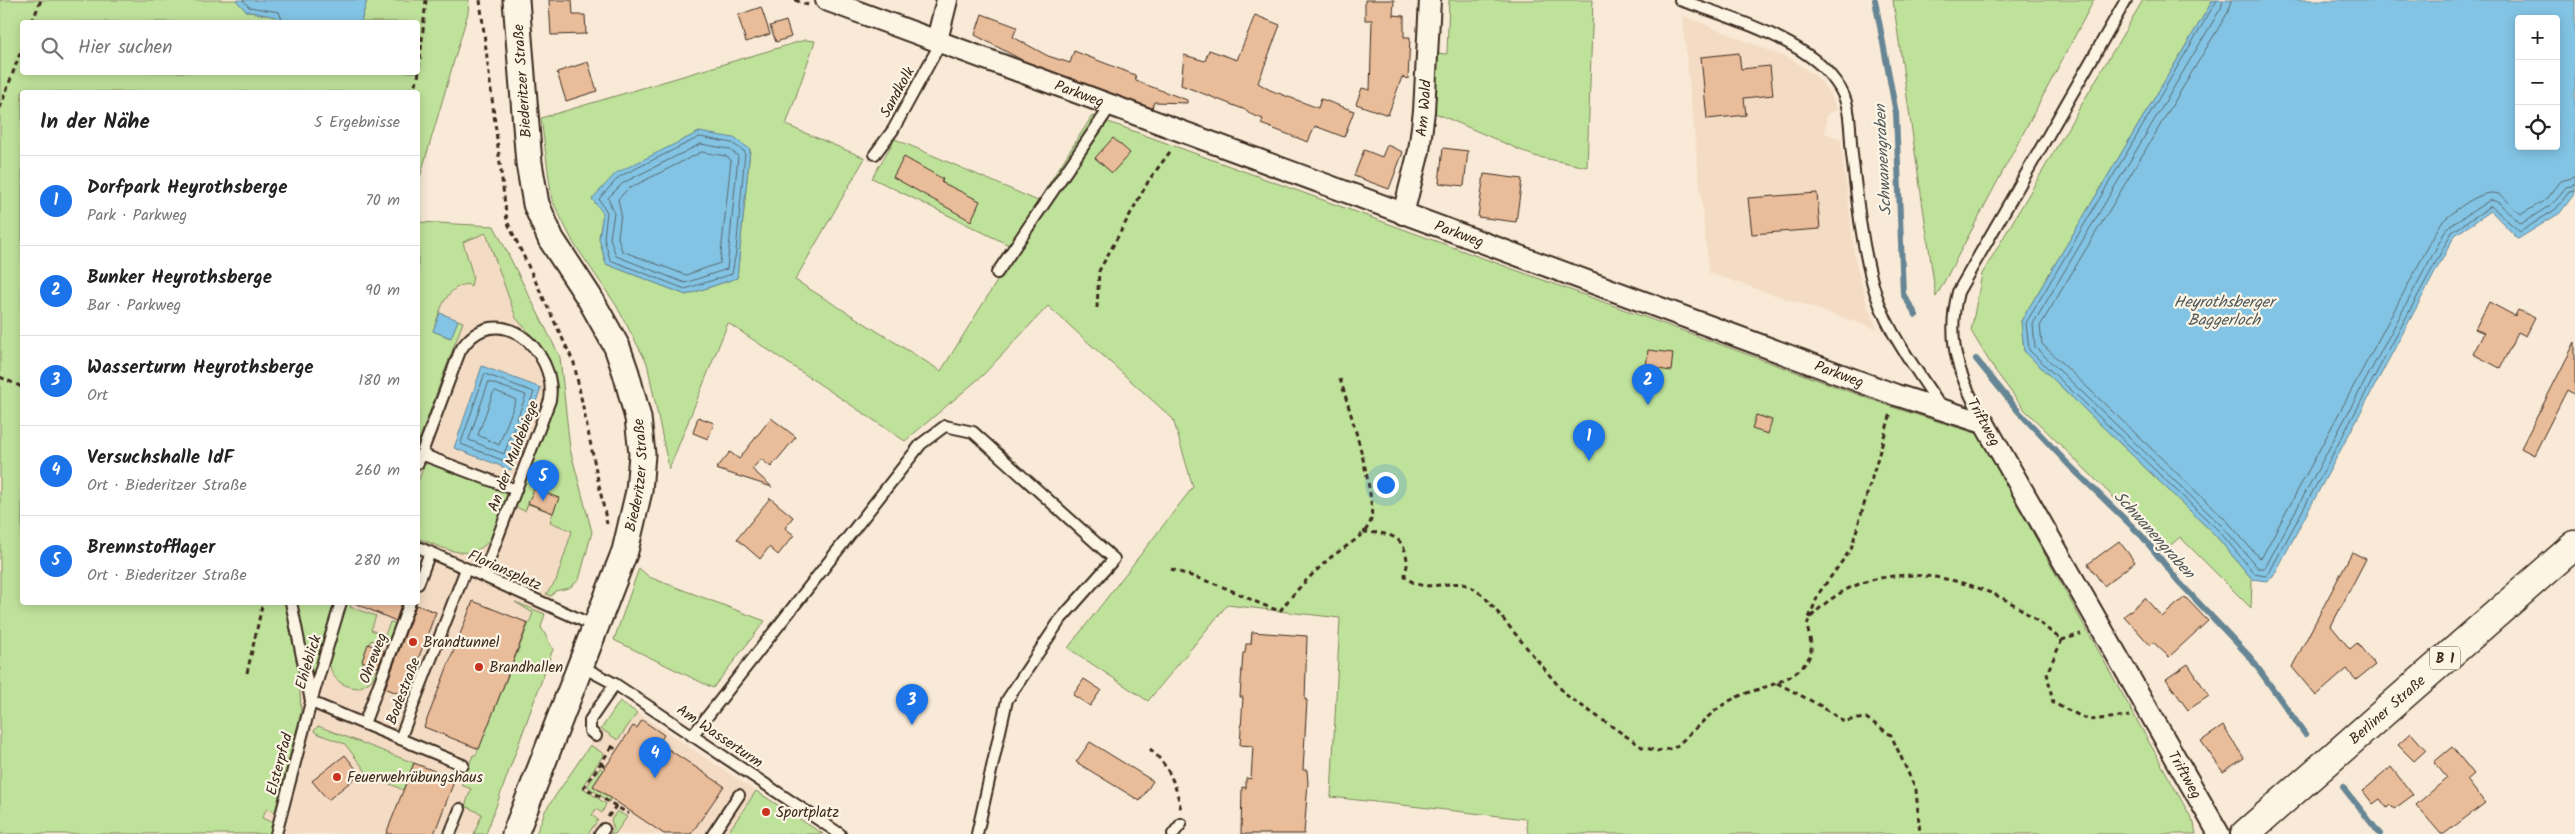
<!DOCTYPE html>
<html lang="de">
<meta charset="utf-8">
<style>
body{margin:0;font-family:Kalam,sans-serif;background:#f6f6f6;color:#222}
.controls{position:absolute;right:15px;top:15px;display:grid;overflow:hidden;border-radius:5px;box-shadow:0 2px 12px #0003}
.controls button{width:45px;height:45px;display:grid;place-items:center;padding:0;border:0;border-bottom:1px solid #e0e0e0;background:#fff;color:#222;font:25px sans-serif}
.you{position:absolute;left:1385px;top:484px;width:18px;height:18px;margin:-12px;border:4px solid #fff;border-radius:50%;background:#1a73e8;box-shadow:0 0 0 8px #1a73e833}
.badge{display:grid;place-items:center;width:32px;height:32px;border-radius:50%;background:#1a73e8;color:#fff;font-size:16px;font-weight:700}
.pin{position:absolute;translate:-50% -41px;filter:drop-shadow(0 1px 2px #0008)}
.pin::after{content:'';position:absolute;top:26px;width:18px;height:15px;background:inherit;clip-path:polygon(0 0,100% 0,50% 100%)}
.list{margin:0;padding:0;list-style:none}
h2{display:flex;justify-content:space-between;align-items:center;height:65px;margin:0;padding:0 20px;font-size:21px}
h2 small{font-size:16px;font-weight:400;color:#767676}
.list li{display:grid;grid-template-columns:32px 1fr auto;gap:15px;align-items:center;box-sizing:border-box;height:90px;padding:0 20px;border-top:1px solid #e0e0e0}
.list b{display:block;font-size:19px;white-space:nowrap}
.list p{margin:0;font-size:16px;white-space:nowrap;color:#767676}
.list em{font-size:16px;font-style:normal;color:#767676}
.icon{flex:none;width:28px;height:28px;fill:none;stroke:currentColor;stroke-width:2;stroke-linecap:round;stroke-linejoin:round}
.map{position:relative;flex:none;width:2575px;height:834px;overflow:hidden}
.search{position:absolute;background:#fff;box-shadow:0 2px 12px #0003;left:20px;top:20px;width:400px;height:55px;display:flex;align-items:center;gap:12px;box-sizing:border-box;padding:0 18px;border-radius:5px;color:#767676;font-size:19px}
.panel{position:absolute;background:#fff;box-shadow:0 2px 12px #0003;left:20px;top:90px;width:400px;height:515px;border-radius:5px}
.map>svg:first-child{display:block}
.built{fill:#f4dcc4}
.green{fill:#bfe29b;stroke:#7d865c;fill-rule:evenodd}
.water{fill:#83c4e4;stroke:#668695;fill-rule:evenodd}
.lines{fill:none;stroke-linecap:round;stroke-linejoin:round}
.shore{stroke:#58686d;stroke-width:1}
.stream{stroke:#668695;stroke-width:6}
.building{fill:#eabd9a;stroke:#3b2a1e}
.service-casing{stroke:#3b2a1e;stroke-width:14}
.minor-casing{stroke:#3b2a1e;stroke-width:24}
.tertiary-casing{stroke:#3b2a1e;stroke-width:29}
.primary-casing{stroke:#3b2a1e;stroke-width:31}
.path{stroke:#3b2a1e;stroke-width:3;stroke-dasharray:5 4;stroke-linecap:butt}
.service{stroke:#fcf5e5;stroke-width:10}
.minor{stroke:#fcf5e5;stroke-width:20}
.tertiary{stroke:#fcf5e5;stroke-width:25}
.primary{stroke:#fcf5e5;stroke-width:28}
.poi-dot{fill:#c8321e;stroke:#fcf5e5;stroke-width:2}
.labels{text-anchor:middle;stroke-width:4.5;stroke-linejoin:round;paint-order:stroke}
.shield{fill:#fcf5e5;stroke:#75675a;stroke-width:1}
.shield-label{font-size:14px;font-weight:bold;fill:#3b2a1e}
.street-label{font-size:15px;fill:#3b2a1e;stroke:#fcf5e5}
.poi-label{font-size:15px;fill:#3b2a1e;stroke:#fcf5e5;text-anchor:start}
.water-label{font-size:16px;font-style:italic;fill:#515859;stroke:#fcf5e5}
</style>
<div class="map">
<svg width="2575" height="834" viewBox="0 0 2575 834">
<rect width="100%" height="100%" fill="#f8ead6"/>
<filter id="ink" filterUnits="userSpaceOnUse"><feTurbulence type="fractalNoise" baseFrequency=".02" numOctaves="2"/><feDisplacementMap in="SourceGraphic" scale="10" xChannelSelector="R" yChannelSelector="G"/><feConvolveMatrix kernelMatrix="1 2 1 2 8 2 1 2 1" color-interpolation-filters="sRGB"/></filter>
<g filter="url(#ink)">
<path class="built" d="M1682,15L1793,60L1818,78L1831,95L1837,110L1827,114L1825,133L1841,139L1855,259L1867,304L1877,329L1709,273Z
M418,222L494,226L560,357L570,449L592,532L579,580L569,588L554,591L545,614L541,627L553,649L486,834H242L299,670L309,672L324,603L418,602Z
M620,701L756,791L823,834H536L545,811Z"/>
<path class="green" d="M0,0H236L246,11L276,17L278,22H22V72H418V22H361L367,0H469L468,13L418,184V92H22V602L334,603L314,672L299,670L301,713L275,812L267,808L262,818L273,823L270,834H0Z
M1449,0H1593L1587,167L1534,156L1433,112L1436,53L1447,54Z
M1893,0H2094L1936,297Z
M2143,0H2213L2021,321L2024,351L2215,535L2252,579L2251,608L2180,537L2166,549L2024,409L1994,369L1971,331L1982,274Z
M805,40L815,41L786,125L865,158L795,280L941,371L1017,249L872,178L895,139L1038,201L1092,116L1892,407L1978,434L2194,823L2196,834H1528L1526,819L1331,797L1340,618L1227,605L1148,701L1068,648L1193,487L1173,419L1048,306L982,376L905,441L728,323L669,469L647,363L616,305L573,242L552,200L541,118ZM699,132L750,150L737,278L686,295L606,264L599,238L603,213L659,153Z
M418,222L494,226L560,357L570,449L592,532L579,580L569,588L555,591L552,596L546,594L556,581L572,531L550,522L553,513L528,504L525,511L515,507L558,388L550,360L541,346L516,318L486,233L463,242L473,276L471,287L467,284C444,288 440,312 433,331L450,338L458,320L463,322L418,443Z
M430,462L502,488L507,495C507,504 501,515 498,524C481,568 450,551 418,538V482L424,465Z
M639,568L649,577L765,621L713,688L614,640Z
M515,602L545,614L541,627L553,649L486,834H474L482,814L465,806L471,789L461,785L473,755H476L533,613Z
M347,603H352L350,607L376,616L371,630L385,635L390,622L395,623L387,645L371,640L361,667L376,672L371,681L359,688C341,687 330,678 329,659Z
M620,701L637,713L618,740L601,729Z
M318,726L414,763L403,790L367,773L345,744L316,733L314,731Z
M590,745L604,754L582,787L606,804L602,813L596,809L592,815L598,820L588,834H536L545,811Z
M600,768L604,770L593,786L611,798L609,802L587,786Z
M756,791L823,834H727Z
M617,811L627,817L615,834H610L614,829L611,820Z"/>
<path class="water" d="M236,0H367L361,22H278L276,17L246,11Z
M2213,0H2575V193L2560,213L2518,239L2491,211L2455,235L2273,577L2266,581L2252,579L2215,535L2024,351L2021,321ZM2519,19H2556V146H2519Z
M699,132L734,138L750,149L737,278L686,295L606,264L599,238L603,213L592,199L616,173Z
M440,313L458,320L451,338L433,331Z
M482,366L541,388L511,470L454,448Z"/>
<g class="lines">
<path class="shore" d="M243,0L249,7L279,12L283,22
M2217,0L2026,323L2029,350L2219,531L2255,574L2265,576L2269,573L2452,232L2491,206L2520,232L2556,209L2569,192L2575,191
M2223,0L2221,8L2033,324L2035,347L2223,527L2258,568H2265L2447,228L2490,200L2498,202L2521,224L2552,204L2566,187L2575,185
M2231,0L2228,12L2040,326L2042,344L2228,522L2259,558L2262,557L2441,223C2454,211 2486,184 2502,196C2509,201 2514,211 2522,214L2547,199L2561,181L2575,177
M700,137L732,143L745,152L736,252L732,274L685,289L610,260L604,238L607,212L599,199L619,177Z
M701,144L729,149L738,156L727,269L685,283L616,256L610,238L614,213L608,198L623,183Z
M702,152L726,156L731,160L720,263L686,275L622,251L618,237L621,214L618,199L628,189Z
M485,374L534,392L507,462L461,444Z
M489,382L526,395L504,454L469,440Z
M496,391L516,400L499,445L478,435L493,393Z"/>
<path class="stream" d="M1875,0L1896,113L1903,294L1916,315
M1976,359L2019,412L2068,464L2142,536L2179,582L2250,657L2305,734
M2343,787L2380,834"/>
</g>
<path class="building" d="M549,0H572L573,15H585L586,34L551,35Z
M1365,0H1394L1393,15L1404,16V37H1410L1408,79L1402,77L1388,115L1356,104L1362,88L1370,90L1372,20H1365Z
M761,7L770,34L746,42L738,15Z
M982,14L1017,27L1013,37L1048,56L1070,63L1074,51L1135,75L1136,81L1187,100V103L1154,102L1152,108L1022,60L975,35Z
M1255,15L1280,25L1258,83L1270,90L1318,108L1321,99L1354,111L1344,137L1315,126L1308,142L1261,124L1263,119L1248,113V111L1181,85L1184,55L1205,61L1209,50L1237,60Z
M786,21L791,37L776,42L770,26Z
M1739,53L1741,69L1770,66L1773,95L1744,98L1746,115L1707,119L1701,57Z
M588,62L597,91L566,101L557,72Z
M1113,138L1130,153L1112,173L1095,158Z
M1387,145L1403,152L1389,189L1354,176L1364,150L1382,157Z
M1443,148L1468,151L1464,186L1439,183Z
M904,157L943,179L941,182L980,201L971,221L893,177Z
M1484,174L1522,179L1516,222L1478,217Z
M1817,193L1820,229L1752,234L1748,198Z
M2489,302L2515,316L2518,310L2535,318L2526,336L2518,332L2500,368L2473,354L2484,333L2475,329Z
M2575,342V395L2567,390L2534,455L2521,448Z
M1648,350L1673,353L1671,371L1646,367Z
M1756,415L1772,420L1768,434L1752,429Z
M698,417L714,423L708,439L693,433Z
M771,418L796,437L771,467L761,459L752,469L772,487L716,469L730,452L739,459Z
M534,489L559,498L553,513L528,503Z
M770,498L793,517L785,528L794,535L778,555L769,547L760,559L737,539Z
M2119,541L2135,562L2104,586L2088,564Z
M2352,552L2366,559L2331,626L2350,649L2357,643L2375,665L2356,680L2347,669L2316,696L2292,667Z
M2185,597L2208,621L2169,657L2153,642L2150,645L2124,616L2145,598L2162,617Z
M473,601L528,623L479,749L424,727Z
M352,602H402L396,621Z
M416,605L436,612L404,696L385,688Z
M1252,632L1307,636L1305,700H1307L1303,770H1307L1308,783L1304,834H1242L1241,832L1242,787L1246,788V778L1251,779L1253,746L1240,745L1243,697H1240L1243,653H1245L1246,644H1251Z
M368,644L384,651L378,667L362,661Z
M2188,664L2209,696L2188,710L2166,679Z
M1084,679L1101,690L1090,706L1073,695Z
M642,720L664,735L659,743L724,786L691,834H664L593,786L633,726L637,728Z
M2223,726L2244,758L2223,772L2201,741Z
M2411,733L2426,750L2414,761L2398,745Z
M1090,742L1153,781L1140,801L1076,762Z
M2452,747L2474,774L2467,780L2485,803L2444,834H2441L2416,805L2447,778L2434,762Z
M345,755L360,774L328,800L312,781Z
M414,763L455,779L434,834H386Z
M2391,767L2413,795L2394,809L2390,805L2387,808L2380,799L2373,804L2363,791Z"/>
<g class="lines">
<g class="service-casing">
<path id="service" d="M1680,0C1724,15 1802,39 1831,76C1837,83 1843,92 1846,102C1851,118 1850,137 1852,154C1857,197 1861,240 1872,281C1884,329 1914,365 1940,406
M875,154L893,130L941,42
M997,273L1110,107
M1984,422C1960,378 1945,343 1958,292L2126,0
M421,454L516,490
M418,463L460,351C495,295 558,350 550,400L483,576
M418,547L597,627
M418,584L430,552
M291,602L311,701
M581,666L615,684L840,834
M311,702L463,765
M364,724L410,602
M596,736L590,731V720L615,684
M692,736L921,444L945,426L973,432L1114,559L1060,620L1007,700L977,834
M400,739L466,569
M276,834L311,702L341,602
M450,834L460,809
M600,834L604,829
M713,834L739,795
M1173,834L1181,824"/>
</g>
<g class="minor-casing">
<g id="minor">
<path id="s1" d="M826,0L1896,395L1984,423L2219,834"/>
<path d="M937,40L947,0"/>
<path id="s2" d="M1403,214L1419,151L1424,111L1430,0"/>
</g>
</g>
<g class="tertiary-casing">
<g id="tertiary">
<path id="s3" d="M515,834L625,551L639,491L642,454L638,418L626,373L617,347L589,297L551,239L536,204L529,163L516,0"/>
</g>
</g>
<g class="primary-casing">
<g id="primary">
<path id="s4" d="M2245,834L2575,545"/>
</g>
</g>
<path class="path" d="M480,0L507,221L574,363L607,524
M795,0L808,5
M32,22L41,0
M409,92L418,79L426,0
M0,108L22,48
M1097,308L1099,271L1149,180L1172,149
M0,377L22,387
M1363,532C1384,533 1405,533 1407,561C1408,566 1405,571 1405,576C1422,594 1444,581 1463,584C1471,586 1477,591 1484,596L1566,695L1642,747L1658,751L1674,748C1691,734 1707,715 1726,703C1749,688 1780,688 1801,668C1824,646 1799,630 1811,617C1862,561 1941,568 2004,599C2024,609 2044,627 2062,640L2081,634
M1171,569C1193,577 1216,583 1237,593C1252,600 1264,606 1280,611C1294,592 1312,574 1330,558C1341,549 1363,538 1370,523C1379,502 1348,404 1340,379
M1809,618L1819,593L1851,549L1891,413
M2062,640L2047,673L2053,703L2089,720L2130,716
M247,673L263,602
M1777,683L1821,706L1843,721L1866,718L1891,735L1916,790L1920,834
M611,746L617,750
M612,747L584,787L629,814
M1150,749C1169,765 1177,787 1181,811
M601,763L606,767
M608,817L618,803"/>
<use href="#service" class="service"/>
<use href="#minor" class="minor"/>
<use href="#tertiary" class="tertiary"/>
<use href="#primary" class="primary"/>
</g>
</g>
<g class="poi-dot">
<circle cx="413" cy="642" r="5"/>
<circle cx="479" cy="667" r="5"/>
<circle cx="337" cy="777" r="5"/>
<circle cx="766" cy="812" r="5"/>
</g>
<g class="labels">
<rect class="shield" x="2430" y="646.5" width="30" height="23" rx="4"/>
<g class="shield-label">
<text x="2445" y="663">B 1</text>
</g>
<g class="street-label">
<text transform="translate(522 81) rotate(-94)" y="5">Biederitzer Straße</text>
<text transform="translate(897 92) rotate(-61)" y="5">Sandkolk</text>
<text dy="5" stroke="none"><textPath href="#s1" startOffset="270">Parkweg</textPath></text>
<text dy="5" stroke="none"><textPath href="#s2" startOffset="108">Am Wald</textPath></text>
<text dy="5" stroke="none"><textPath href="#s1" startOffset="675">Parkweg</textPath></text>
<text dy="5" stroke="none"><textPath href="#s1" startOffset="1080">Parkweg</textPath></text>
<text transform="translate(1984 422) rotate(61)" y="5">Triftweg</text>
<text transform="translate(513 456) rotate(-69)" y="5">An der Muldebiege</text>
<text dy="5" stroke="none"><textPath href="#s3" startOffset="381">Biederitzer Straße</textPath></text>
<text transform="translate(505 570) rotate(24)" y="5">Floriansplatz</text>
<text transform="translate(373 658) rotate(-69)" y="5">Ohreweg</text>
<text transform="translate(308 662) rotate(-73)" y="5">Ehleblick</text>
<text transform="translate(403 691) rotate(-69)" y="5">Bodestraße</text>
<text dy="5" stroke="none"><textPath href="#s4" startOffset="189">Berliner Straße</textPath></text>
<text transform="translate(720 736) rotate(34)" y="5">Am Wasserturm</text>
<text transform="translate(279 764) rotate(-75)" y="5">Elsterpfad</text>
<text dy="5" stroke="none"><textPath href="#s1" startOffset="1638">Triftweg</textPath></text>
</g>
<g class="poi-label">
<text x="423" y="647">Brandtunnel</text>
<text x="489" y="672">Brandhallen</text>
<text x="347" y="782">Feuerwehrübungshaus</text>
<text x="776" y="817">Sportplatz</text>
</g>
<g class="water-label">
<text transform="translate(1882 160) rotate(-93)" y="6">Schwanengraben</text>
<text x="2224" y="307">Heyrothsberger<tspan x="2224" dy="18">Baggerloch</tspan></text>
<text transform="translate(2155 534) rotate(48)" y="6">Schwanengraben</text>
</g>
</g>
</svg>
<div class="controls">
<button>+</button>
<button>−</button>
<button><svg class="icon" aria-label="locate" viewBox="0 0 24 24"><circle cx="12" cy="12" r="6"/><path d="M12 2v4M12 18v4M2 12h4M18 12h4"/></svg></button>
</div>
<div class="you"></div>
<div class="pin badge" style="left:1589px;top:461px">1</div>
<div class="pin badge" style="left:1648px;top:405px">2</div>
<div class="pin badge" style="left:912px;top:725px">3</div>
<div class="pin badge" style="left:655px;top:778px">4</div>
<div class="pin badge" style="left:543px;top:501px">5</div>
<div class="search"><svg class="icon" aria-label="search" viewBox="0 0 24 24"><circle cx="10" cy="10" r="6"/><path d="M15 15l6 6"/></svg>Hier suchen</div>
<section class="panel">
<h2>In der Nähe<small>5 Ergebnisse</small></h2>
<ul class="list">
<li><span class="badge">1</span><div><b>Dorfpark Heyrothsberge</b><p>Park · Parkweg</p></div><em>70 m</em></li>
<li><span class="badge">2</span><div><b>Bunker Heyrothsberge</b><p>Bar · Parkweg</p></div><em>90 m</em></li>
<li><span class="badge">3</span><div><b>Wasserturm Heyrothsberge</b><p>Ort</p></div><em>180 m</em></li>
<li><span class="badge">4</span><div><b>Versuchshalle IdF</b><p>Ort · Biederitzer Straße</p></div><em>260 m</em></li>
<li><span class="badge">5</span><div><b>Brennstofflager</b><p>Ort · Biederitzer Straße</p></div><em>280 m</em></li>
</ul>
</section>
</div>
